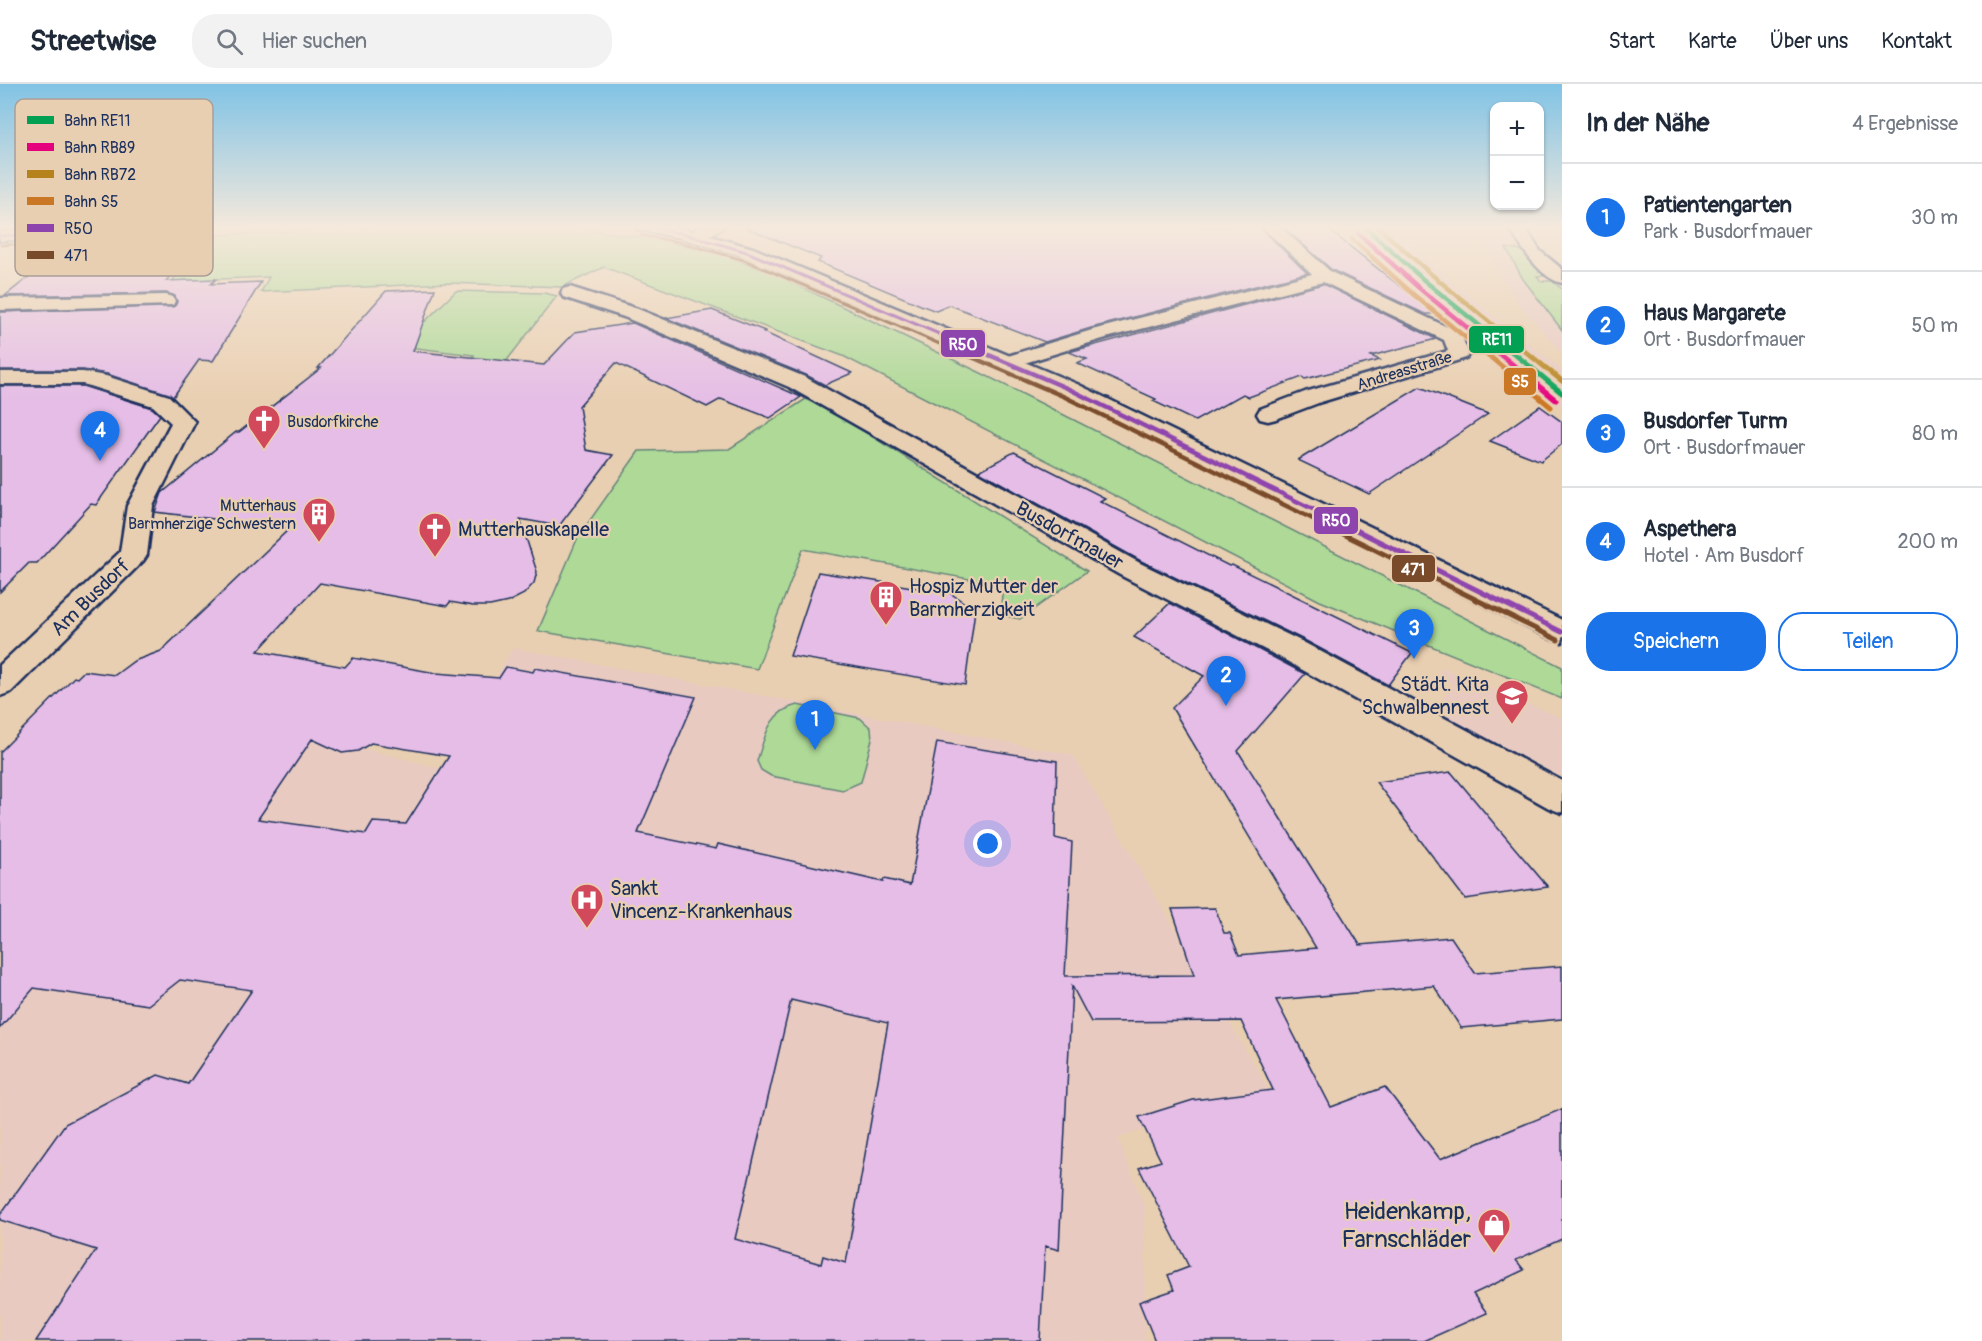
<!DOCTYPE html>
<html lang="de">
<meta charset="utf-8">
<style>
body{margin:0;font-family:Pangolin,sans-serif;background:#f2f2f3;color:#1f2937}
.controls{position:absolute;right:18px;top:18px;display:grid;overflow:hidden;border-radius:12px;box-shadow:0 2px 4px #0004}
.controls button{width:54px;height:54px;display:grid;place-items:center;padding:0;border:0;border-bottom:2px solid #e0e1e3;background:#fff;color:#1f2937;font:30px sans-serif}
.you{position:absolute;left:988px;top:760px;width:21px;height:21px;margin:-15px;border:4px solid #fff;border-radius:50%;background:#1a73e8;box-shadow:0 0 0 9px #1a73e833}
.badge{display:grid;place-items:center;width:39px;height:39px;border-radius:50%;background:#1a73e8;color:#fff;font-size:20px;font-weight:700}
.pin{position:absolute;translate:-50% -50px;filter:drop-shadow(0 2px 3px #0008)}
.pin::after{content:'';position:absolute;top:32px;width:21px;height:18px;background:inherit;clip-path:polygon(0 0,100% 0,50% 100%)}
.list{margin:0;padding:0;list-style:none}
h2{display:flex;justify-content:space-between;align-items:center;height:78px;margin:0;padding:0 24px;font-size:26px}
h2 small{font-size:20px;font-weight:400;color:#747a83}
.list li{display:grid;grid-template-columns:39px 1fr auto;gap:18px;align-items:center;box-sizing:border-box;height:108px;padding:0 24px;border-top:2px solid #e0e1e3}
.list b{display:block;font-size:22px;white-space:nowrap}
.list p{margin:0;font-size:20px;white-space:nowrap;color:#747a83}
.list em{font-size:20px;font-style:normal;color:#747a83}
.actions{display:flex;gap:12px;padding:18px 24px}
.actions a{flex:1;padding:14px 0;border:2px solid #1a73e8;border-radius:24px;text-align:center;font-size:21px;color:#1a73e8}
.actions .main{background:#1a73e8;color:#fff}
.icon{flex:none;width:33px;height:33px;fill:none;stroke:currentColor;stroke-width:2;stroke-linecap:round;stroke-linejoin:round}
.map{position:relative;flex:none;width:1562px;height:1257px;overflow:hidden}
header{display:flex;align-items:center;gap:36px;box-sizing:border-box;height:84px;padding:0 30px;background:#fff;border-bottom:2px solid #e0e1e3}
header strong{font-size:28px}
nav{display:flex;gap:33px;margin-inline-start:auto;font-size:21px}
.search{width:420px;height:54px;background:#f2f2f3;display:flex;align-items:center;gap:15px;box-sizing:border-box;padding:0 21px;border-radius:24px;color:#747a83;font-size:22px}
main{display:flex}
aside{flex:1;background:#fff}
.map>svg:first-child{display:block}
.built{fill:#e8cac1}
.green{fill:#aed997;stroke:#64847a;stroke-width:1.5}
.building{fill:#e5bde6;stroke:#1b2f5e;stroke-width:1.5;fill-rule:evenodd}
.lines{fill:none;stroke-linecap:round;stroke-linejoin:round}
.minor-casing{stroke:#1b2f5e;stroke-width:5}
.secondary-casing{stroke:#1b2f5e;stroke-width:5}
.minor{fill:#e9cfb1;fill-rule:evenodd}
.secondary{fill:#e9cfb1;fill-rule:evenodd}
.bus-1-far2-casing{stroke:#e9cfb1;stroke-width:5}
.bus-1-far1-casing{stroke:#e9cfb1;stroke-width:8}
.bus-1-casing{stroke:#e9cfb1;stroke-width:9}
.bus-2-far2-casing{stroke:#e9cfb1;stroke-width:5}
.bus-2-far1-casing{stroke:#e9cfb1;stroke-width:8}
.bus-2-casing{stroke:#e9cfb1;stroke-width:9}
.bus-1-far2{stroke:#8e44ad;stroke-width:3}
.bus-1-far1{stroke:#8e44ad;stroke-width:4.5}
.bus-1{stroke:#8e44ad;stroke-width:5}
.bus-2-far2{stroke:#7a4b2a;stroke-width:3}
.bus-2-far1{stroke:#7a4b2a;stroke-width:4.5}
.bus-2{stroke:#7a4b2a;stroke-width:5}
.rail-1-far1-casing{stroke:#e9cfb1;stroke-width:7}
.rail-1-casing{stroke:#e9cfb1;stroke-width:8}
.rail-2-far1-casing{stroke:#e9cfb1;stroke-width:7}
.rail-2-casing{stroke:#e9cfb1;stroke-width:8}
.rail-3-far1-casing{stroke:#e9cfb1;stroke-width:7}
.rail-3-casing{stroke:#e9cfb1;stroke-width:8}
.rail-4-far1-casing{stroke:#e9cfb1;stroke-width:7}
.rail-4-casing{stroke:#e9cfb1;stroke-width:8}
.rail-1-far1{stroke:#01a052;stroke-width:4.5}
.rail-1{stroke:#01a052;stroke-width:5}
.rail-2-far1{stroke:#e5007d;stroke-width:4.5}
.rail-2{stroke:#e5007d;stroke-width:5}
.rail-3-far1{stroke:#b5821c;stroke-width:4.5}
.rail-3{stroke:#b5821c;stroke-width:5}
.rail-4-far1{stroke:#cb7826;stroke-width:4.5}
.rail-4{stroke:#cb7826;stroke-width:5}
.labels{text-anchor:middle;stroke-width:4.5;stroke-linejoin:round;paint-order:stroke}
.far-street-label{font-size:16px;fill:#1b2f5e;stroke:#e9cfb1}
.far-poi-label{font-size:16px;fill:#1b2f5e;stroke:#e9cfb1;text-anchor:start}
.poi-label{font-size:20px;fill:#1b2f5e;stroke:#e9cfb1;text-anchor:start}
.street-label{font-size:20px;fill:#1b2f5e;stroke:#e9cfb1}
.near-poi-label{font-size:24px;fill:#1b2f5e;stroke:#e9cfb1;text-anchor:end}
.key{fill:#e9cfb1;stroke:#ab9f98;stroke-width:1.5}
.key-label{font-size:16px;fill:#1b2f5e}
.line-badge{stroke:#e9cfb1;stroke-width:2}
.badge-label{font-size:16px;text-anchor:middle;font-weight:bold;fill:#fff}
</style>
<header>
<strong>Streetwise</strong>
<div class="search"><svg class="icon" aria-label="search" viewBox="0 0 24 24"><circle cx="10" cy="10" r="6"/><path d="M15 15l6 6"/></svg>Hier suchen</div>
<nav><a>Start</a><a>Karte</a><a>Über uns</a><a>Kontakt</a></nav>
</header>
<main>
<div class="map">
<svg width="1562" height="1257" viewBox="0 0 1562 1257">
<rect width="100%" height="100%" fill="#e9cfb1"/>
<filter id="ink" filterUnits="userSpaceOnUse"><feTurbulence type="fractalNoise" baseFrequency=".0167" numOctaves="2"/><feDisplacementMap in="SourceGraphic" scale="12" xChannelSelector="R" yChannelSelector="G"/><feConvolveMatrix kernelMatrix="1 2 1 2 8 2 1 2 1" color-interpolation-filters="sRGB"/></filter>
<g filter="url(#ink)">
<path class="built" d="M1355,142H1388L1477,219L1562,286V324L1439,218Z
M1477,142H1498L1506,164L1523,195L1562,246V269L1518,219L1493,179Z
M513,564L1073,671L1269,1006L1118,1054L1145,1123V1257H0V667L79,590L442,685Z
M1442,584L1562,634V693L1446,634L1455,621L1443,614L1453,600L1437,592Z"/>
<path class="green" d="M546,142L575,144L664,157L729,173L774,190L981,289L1562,583V615L1320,517L843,272L604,183L562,203L448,199L261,208L269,193L172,197L215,151L406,142Z
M1506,164L1520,166L1551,192H1537L1541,197H1552L1562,205V246L1523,195Z
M456,207L544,209L557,212L501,284L467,280L474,271L400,262Z
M809,313L1087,487L1020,535L1000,531L1003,501L803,465L757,585L538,547L578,453L639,367L729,365Z
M797,621L860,634L871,644L872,655L861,698L843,706L771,692L761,686L757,677C765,653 768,628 797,621Z"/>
<path class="building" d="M746,142H1259L1307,189L1091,244L1045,258L950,221L936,227L923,222L818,178L821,174L746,144Z
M1282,142H1324L1435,230H1425L1332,186Z
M137,176L134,179L183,177L166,197L216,195L211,200L261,198L213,277L199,276L173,313L107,290L83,286H0V228L175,222L177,218L175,212L166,209L5,212L45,180Z
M1323,200L1436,255L1371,272L1380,276L1305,295L1302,293L1249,313L1243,310L1195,337L1153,317L1156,315L1077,279L1087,275L1069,268Z
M435,205L413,267L544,281L575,248L633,239L801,313L770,334L721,315L707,323L616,279L579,322L586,366L613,371L559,442L520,435L537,488L534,499L524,510L508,518L490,522H473L450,518L447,522L320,499L258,567L345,583L353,574L436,589L499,594L506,583L533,588L535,584L696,613L638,749L716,765L718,760L883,798L884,795L910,801L937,658L1057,677L1055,754L1072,758L1065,892L1194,891L1172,825L1215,824L1224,849H1230L1239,871L1316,864L1172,624L1204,592L1134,553L1170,519L1305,590L1238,667L1360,861L1451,853L1475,889L1562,882V935L1461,944L1434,902L1276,916L1331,1023L1385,1003L1440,1075L1562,1025V1155L1516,1176L1524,1186L1473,1210L1487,1229L1424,1257H1155L1139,1218L1174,1206L1168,1191L1189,1183L1139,1084L1161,1077L1139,1033L1193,1016L1273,1006L1241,937L1091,938L1072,902L1059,1166L1045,1162L1040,1257H36L96,1166L0,1136V1131L65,1040L158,991L188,1000L252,906L180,896L148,921L34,904L0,944V668L74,593L77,594L84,587L115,591L134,577L161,567L290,444L155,428L162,409L236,348H239L321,284H318L386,207ZM312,655L342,669L358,667L371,659L449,672L406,740L373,738L366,750L258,735ZM791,916L888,939L846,1179L823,1172L821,1180L735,1155Z
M712,226L765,247L763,248L852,289L825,301L806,291L666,234Z
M0,302H83L152,324L160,331L96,421L91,420L37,479H29L0,508Z
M1420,303L1488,330L1369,410L1298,376Z
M1540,322L1562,338V360L1541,377L1490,357Z
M1014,368L1105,414L1100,417L1229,482L1232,481L1412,569L1388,601L1306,557L1141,477L979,387Z
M818,488L950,509L975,526L965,601L790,572Z
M1451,688L1497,743L1548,803L1465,815L1376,698Z"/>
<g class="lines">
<g class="minor-casing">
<path id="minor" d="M699,142H725L701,157H689L687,153Z
M1261,142H1279L1331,188L1460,249L1469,270L1466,274L1321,318L1276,335L1268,337L1260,335L1257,330L1260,325L1305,308L1448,267L1444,256L1323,198L1106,254L1005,285L998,283L994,279L998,275L1092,246L1312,190Z
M1508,142H1524L1540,167L1562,185V199C1539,194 1520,161 1508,142Z
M570,203L638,225L805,293L1140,479L1305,559L1562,697V729L1549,724L1283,575L1120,491L789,303L624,233L563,213L561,209L563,205Z
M166,211L173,213L175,217L173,221L0,226V214Z
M0,288H83L106,292L169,312L195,338L153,422L147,471L143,477L11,608L0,612V581L120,468L127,422L171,339L153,322L83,300H0Z"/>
</g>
<g class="secondary-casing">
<path id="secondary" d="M85,142H178L170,147L0,157V147Z
M635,142L681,144L753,164L1077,300L1562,536V558L1551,555L1061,310L741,172L679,154L637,145Z"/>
</g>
<use href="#minor" class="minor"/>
<use href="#secondary" class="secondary"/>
<g class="bus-1-far2-casing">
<path id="bus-1-far2" d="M643,142L681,149L747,168L993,273
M0,152L169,142"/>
</g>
<g class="bus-1-far1-casing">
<path id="bus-1-far1" d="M989,271L1069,305L1339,438"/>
</g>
<g class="bus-1-casing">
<path id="bus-1" d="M1336,436L1562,548"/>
</g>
<g class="bus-2-far2-casing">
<path id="bus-2-far2" d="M641,151L679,158L744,176L970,273
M1,161L171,151"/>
</g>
<g class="bus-2-far1-casing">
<path id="bus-2-far1" d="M967,271L1065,313L1319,438"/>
</g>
<g class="bus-2-casing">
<path id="bus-2" d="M1315,436L1558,556"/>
</g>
<use href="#bus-1-far2" class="bus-1-far2"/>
<use href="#bus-1-far1" class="bus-1-far1"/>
<use href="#bus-1" class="bus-1"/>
<use href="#bus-2-far2" class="bus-2-far2"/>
<use href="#bus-2-far1" class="bus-2-far1"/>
<use href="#bus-2" class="bus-2"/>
<g class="rail-1-far1-casing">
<path id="rail-1-far1" d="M1364,142L1425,197L1518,273"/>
</g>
<g class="rail-1-casing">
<path id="rail-1" d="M1516,271L1562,309"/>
</g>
<g class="rail-2-far1-casing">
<path id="rail-2-far1" d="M1358,149L1419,204L1503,273"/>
</g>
<g class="rail-2-casing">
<path id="rail-2" d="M1501,271L1556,316"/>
</g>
<g class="rail-3-far1-casing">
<path id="rail-3-far1" d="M1377,142L1431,190L1532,273"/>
</g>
<g class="rail-3-casing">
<path id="rail-3" d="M1530,271L1562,297"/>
</g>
<g class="rail-4-far1-casing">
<path id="rail-4-far1" d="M1352,155L1414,211L1489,273"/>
</g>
<g class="rail-4-casing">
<path id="rail-4" d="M1488,271L1551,323"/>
</g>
<use href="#rail-1-far1" class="rail-1-far1"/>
<use href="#rail-1" class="rail-1"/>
<use href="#rail-2-far1" class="rail-2-far1"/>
<use href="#rail-2" class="rail-2"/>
<use href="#rail-3-far1" class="rail-3-far1"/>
<use href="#rail-3" class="rail-3"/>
<use href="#rail-4-far1" class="rail-4-far1"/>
<use href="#rail-4" class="rail-4"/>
</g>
</g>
<linearGradient id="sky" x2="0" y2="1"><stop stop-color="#81c3e5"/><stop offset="0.45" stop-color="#f5e9dc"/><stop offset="1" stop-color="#f5e9dc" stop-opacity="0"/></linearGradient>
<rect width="1562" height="318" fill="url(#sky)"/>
<defs>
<g id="church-pin" transform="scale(1.725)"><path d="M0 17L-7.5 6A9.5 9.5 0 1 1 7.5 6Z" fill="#d1495b" stroke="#e9cfb1"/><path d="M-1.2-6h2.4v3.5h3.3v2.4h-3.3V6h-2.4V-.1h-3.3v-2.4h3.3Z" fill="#fff"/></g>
<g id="building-pin" transform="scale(1.725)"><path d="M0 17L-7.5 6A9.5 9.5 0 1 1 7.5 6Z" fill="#d1495b" stroke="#e9cfb1"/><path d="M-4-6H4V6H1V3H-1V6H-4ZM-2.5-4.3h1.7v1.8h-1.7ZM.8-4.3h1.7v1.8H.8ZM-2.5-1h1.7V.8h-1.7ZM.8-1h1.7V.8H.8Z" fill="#fff"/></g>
<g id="school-pin" transform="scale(1.725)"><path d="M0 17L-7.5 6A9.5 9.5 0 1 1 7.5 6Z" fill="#d1495b" stroke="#e9cfb1"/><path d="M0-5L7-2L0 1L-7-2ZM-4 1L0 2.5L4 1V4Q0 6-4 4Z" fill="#fff"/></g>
<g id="hospital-pin" transform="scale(1.725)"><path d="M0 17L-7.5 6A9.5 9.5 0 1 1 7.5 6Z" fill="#d1495b" stroke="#e9cfb1"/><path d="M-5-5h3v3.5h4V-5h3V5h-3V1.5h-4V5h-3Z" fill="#fff"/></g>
<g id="shop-pin" transform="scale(1.725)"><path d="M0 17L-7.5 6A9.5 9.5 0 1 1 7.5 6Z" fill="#d1495b" stroke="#e9cfb1"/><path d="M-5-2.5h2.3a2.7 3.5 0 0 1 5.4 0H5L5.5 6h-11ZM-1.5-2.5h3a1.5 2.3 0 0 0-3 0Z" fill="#fff"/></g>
</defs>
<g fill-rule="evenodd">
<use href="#church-pin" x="264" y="337"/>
<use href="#building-pin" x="319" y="430"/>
<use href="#church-pin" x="435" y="445"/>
<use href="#building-pin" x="886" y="513"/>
<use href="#school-pin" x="1512" y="612"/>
<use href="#hospital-pin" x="587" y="816"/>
<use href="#shop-pin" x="1494" y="1141"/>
</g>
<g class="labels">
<g class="far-street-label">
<text transform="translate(1404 286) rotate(-17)" y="6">Andreasstraße</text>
</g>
<g class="far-poi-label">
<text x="287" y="343">Busdorfkirche</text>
<text x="296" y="427" text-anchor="end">Mutterhaus<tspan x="296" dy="18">Barmherzige Schwestern</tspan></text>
</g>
<g class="poi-label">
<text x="458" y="452">Mutterhauskapelle</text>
<text x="909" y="509">Hospiz Mutter der<tspan x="909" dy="23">Barmherzigkeit</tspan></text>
<text x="1489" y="607" text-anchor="end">Städt. Kita<tspan x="1489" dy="23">Schwalbennest</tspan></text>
<text x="610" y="811">Sankt<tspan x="610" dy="23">Vincenz-Krankenhaus</tspan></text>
</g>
<g class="street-label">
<text transform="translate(1070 451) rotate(29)" y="7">Busdorfmauer</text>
<text transform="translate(90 513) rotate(-44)" y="7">Am Busdorf</text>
</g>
<g class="near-poi-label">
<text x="1471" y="1135">Heidenkamp,<tspan x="1471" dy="28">Farnschläder</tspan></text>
</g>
</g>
<rect x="15" y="15" width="198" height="177" rx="9" class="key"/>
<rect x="27" y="32" width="27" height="8" fill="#01a052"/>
<rect x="27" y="59" width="27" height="8" fill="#e5007d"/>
<rect x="27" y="86" width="27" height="8" fill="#b5821c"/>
<rect x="27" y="113" width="27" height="8" fill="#cb7826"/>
<rect x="27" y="140" width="27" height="8" fill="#8e44ad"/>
<rect x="27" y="167" width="27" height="8" fill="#7a4b2a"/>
<g class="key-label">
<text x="64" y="42">Bahn RE11</text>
<text x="64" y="69">Bahn RB89</text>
<text x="64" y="96">Bahn RB72</text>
<text x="64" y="123">Bahn S5</text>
<text x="64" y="150">R50</text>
<text x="64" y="177">471</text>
</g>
<g class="line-badge">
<rect x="1468" y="241" width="57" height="29" rx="6" fill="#01a052"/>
<rect x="940" y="245" width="46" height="29" rx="6" fill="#8e44ad"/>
<rect x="1503" y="283" width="34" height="29" rx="6" fill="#cb7826"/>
<rect x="1313" y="422" width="46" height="29" rx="6" fill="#8e44ad"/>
<rect x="1391" y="470" width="45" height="29" rx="6" fill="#7a4b2a"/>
</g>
<g class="badge-label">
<text x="1497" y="261">RE11</text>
<text x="963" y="266">R50</text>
<text x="1520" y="303">S5</text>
<text x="1336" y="442">R50</text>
<text x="1413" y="491">471</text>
</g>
</svg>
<div class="controls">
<button>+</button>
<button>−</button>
</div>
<div class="you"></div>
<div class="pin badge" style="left:815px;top:666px">1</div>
<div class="pin badge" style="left:1226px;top:622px">2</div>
<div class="pin badge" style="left:1414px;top:575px">3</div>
<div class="pin badge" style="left:100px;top:377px">4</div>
</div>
<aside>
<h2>In der Nähe<small>4 Ergebnisse</small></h2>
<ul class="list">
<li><span class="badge">1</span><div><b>Patientengarten</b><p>Park · Busdorfmauer</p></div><em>30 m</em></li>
<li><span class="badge">2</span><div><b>Haus Margarete</b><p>Ort · Busdorfmauer</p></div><em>50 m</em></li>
<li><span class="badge">3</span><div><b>Busdorfer Turm</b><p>Ort · Busdorfmauer</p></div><em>80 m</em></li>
<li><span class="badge">4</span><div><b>Aspethera</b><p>Hotel · Am Busdorf</p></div><em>200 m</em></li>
</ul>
<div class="actions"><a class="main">Speichern</a><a>Teilen</a></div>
</aside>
</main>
